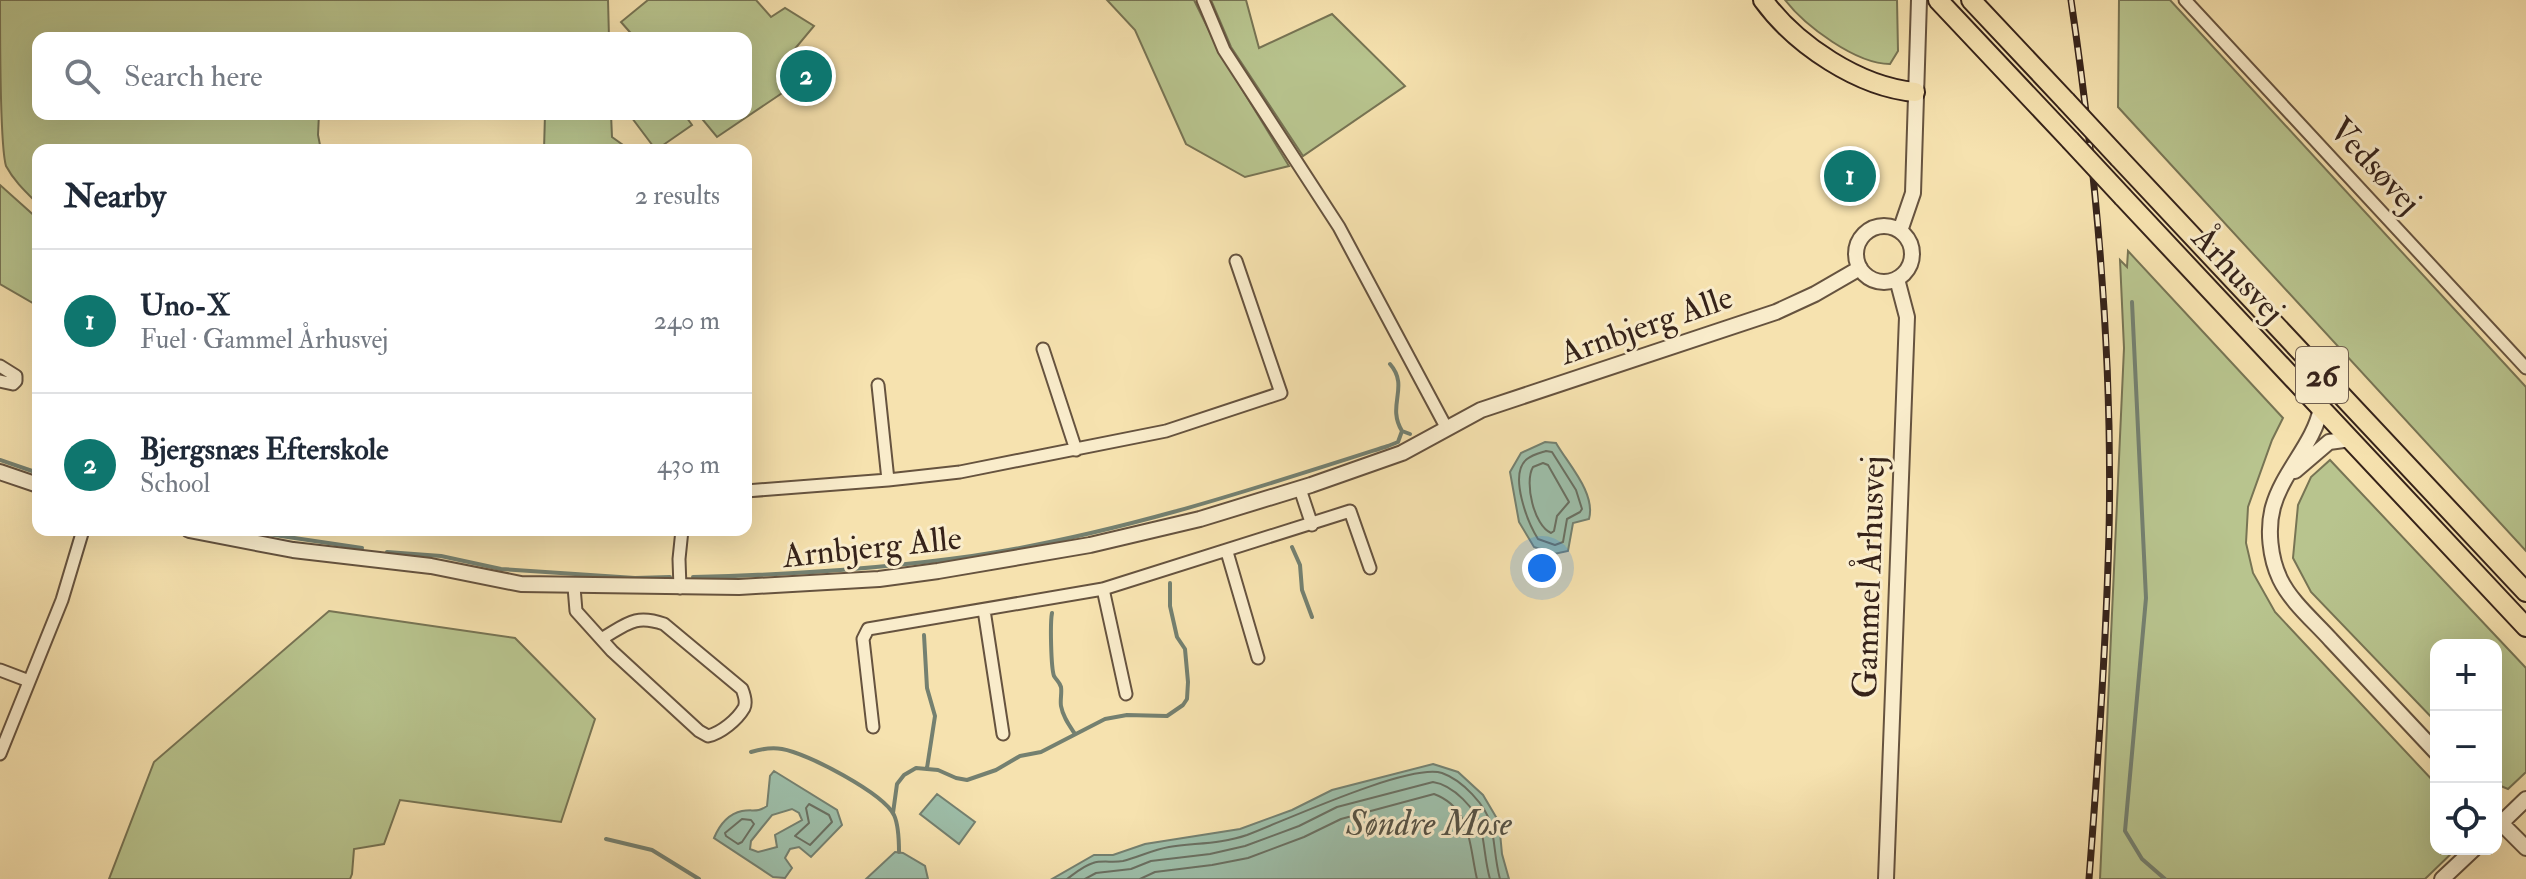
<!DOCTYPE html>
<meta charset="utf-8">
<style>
body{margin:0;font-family:"IM FELL Double Pica",serif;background:#f6f6f7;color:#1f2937}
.controls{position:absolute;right:24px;bottom:24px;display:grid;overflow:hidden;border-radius:16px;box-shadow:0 8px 32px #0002}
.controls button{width:72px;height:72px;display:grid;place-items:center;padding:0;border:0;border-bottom:2px solid #e0e1e3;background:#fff;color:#1f2937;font:40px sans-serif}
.you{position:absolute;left:1542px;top:568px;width:28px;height:28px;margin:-20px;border:6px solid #fff;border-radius:50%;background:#1a73e8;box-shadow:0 0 0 12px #1a73e833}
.badge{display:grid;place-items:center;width:52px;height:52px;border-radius:50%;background:#0f766e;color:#fff;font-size:26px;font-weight:700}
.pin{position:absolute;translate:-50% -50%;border:4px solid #fff;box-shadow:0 2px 8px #0006}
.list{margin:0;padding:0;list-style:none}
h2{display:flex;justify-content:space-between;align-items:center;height:104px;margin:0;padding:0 32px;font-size:34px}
h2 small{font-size:26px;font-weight:400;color:#747a83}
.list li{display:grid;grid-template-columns:52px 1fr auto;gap:24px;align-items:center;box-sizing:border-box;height:144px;padding:0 32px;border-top:2px solid #e0e1e3}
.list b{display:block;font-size:30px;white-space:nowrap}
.list p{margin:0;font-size:26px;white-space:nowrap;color:#747a83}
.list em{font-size:26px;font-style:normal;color:#747a83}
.icon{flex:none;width:44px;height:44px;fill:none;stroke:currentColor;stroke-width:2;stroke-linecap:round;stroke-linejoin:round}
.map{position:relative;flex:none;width:2526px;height:879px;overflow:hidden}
.search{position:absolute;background:#fff;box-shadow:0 8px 32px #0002;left:32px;top:32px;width:720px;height:88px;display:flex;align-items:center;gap:20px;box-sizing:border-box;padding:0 28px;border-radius:16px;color:#747a83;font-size:30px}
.panel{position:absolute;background:#fff;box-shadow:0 8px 32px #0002;left:32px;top:144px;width:720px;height:392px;border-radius:16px}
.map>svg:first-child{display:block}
.green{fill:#b8c48e;stroke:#777454;stroke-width:2}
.water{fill:#9dbea9;stroke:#748070;stroke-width:2;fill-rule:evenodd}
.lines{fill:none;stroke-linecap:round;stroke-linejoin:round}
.shore{stroke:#6a7062;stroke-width:2}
.stream{stroke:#748070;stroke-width:4}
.minor-casing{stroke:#66533f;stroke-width:15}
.tertiary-casing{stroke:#66533f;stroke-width:18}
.primary-casing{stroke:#36231a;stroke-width:22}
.minor{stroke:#f9eccb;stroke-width:11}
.tertiary{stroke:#f9eccb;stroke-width:14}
.primary{stroke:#f6e2af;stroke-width:18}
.rail-casing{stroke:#36231a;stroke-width:7}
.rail{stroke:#f9eccb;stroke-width:4;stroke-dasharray:12;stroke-linecap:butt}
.primary-bridge-casing{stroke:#36231a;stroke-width:22;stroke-linecap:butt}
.primary-bridge{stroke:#f6e2af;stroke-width:18}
.labels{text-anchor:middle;stroke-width:6;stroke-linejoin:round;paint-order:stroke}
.shield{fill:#f9eccb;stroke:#705f4f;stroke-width:2}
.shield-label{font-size:32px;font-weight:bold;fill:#36231a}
.street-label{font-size:34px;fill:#36231a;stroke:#f9eccb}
.water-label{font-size:36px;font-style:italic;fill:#555245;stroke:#f9eccb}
</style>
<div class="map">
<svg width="2526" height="879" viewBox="0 0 2526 879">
<rect width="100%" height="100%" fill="#f6e2af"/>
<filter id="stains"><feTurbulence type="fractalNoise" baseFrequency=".0025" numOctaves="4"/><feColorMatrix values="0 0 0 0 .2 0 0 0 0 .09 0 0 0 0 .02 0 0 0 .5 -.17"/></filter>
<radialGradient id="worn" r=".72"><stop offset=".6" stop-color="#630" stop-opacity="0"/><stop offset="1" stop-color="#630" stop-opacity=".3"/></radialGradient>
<path class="green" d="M0,0H608L609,38H38V114H319L318,135L321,150H38V204C26,192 14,181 6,166C0,146 0,30 0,0Z
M648,0H756L771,17L785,8L814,26L793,51L797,83L717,137L698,114H746V38H635L621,22Z
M1107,0H1194L1220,53L1289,166L1245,177L1186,144L1135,30Z
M1211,0H1246L1259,48L1332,14L1405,86L1303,156L1231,47Z
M1785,0H1897L1898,51L1890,64C1856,64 1805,26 1785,0Z
M2119,0H2170L2526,387V551L2118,107Z
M480,114H611L612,137L630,150H544L545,114Z
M629,114H684L692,125L656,150Z
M0,185L38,219V306L0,284Z
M2128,251L2283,418L2272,440L2248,507L2246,543L2253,573L2275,612L2436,784V849H2456L2425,879H2100L2124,348L2120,260L2127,267Z
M2330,460L2526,668V772L2508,789L2496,784V645H2436V722L2311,592L2293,558L2298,505L2311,477Z
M329,611L515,638L595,719L561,822L400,800L384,844L354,849L352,874L350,879H109L154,762Z"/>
<path class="water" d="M1545,442L1556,443C1568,464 1596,493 1589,519L1573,523L1568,551L1554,554L1534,547L1519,522L1510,472L1521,453Z
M1433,764L1458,772L1483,795L1499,822L1502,854L1509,879H1052L1094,855H1113L1145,844L1240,829L1292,810L1332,790Z
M774,771L837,810L842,825L811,857L799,847L790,849L785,858L792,868L785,878L773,877L714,838C719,826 728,814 742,811C753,809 757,813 767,806L770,776ZM792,809L799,813L802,820L775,835L777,847L758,852L750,849L751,841L772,815Z
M937,794L975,822L959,844L920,814Z
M895,852L903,853L925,866L928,879H866Z"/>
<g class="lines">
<path class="shore" d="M1546,451L1552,452L1576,490L1582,509L1580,512L1567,519L1563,542L1555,545L1538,539C1528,523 1508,474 1527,459C1532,455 1540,453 1546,451Z
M1543,463L1548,465L1569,502L1557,516L1554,531L1551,533C1534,526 1524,482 1533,467Z
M809,804L829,815L832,822L810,845L795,836L809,823L806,808Z
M742,819L751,820L754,824L742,842L738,844L726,836L725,833Z
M1067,879C1074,874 1083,866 1093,863C1102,860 1113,863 1123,861C1139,857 1152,850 1169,847C1195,843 1221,844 1247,835C1284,821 1409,763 1442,773C1462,780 1486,805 1491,825C1495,843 1495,861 1500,879
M1085,879L1096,873L1131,869L1151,861L1210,854L1245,846L1299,826L1337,807L1433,782C1453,785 1477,809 1481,829C1485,846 1485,862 1490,879
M1140,879L1155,872L1212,865L1248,858L1304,837L1341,819L1434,794C1472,808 1469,846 1477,879"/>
<path class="stream" d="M2132,302L2146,598L2125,831L2142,859L2165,879
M1390,364C1410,387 1386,405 1402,431
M0,460L38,473
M240,530L362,548
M1292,547L1300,565L1302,590L1312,617
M387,552L441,556L501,569L635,578L670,577
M693,577C786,575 879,569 972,556C1114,535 1251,490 1388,446L1398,442L1402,431L1410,434
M1052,613C1050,623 1051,668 1054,676C1057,681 1059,681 1061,687C1062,693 1060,700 1061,706C1063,717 1069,725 1075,734
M924,635L927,688L935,716L927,768
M751,752C761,749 771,747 782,749C807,753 883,793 894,815C899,826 899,841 899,852
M893,813L897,784L904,775L916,768L938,770L956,778L967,780L996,770L1020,756L1041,752L1105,719L1127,715L1167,716L1183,705L1187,699L1188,682L1185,649L1177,637L1170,606V583
M606,839L652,850L699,879"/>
<g class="minor-casing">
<path id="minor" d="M1203,0L1224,50L1339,227L1446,427
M2185,0L2526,368
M1043,349L1076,450
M0,366L16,376V381L13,384L0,381
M878,385L888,480
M1300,489L1312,525
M746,491L888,480L960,472L1166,431L1281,393L1236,261
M1227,552L1258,658
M574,587L576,611L612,651L699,731L708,736C721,733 737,720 744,708C747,702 744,694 742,689L664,624C635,614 627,624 603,638
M680,588L679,559L682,530
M1103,589L1126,694
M984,610L1003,734
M0,670L29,681
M873,727L863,639L868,629L1103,589L1350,511L1370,568
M0,754L62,600L83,530"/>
</g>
<g class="tertiary-casing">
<path id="tertiary" d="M1856 254a28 28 0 1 1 56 0a28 28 0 1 1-56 0Z
M1900,231L1913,193L1919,0
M2321,408C2314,444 2283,471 2273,507C2267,529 2270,558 2280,579C2291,602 2314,621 2331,640C2366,677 2401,715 2436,752
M2295,471L2329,442L2351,439
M0,472L38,485
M189,530L293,550L431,566L521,584L739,587L879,579L938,571L1090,545L1200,519L1311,485L1402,453L1481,410L1776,312L1815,294L1860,268
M2496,818L2526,848
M2496,828L2526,799
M1886,879L1907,317L1897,279
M2442,879L2474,849"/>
</g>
<g class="primary-casing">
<path id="primary" d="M1763,0C1796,45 1859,87 1915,92
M1938,0L2070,140
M1971,0L2066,101
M2119,158L2526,592
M2123,197L2526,627"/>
</g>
<use href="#minor" class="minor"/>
<use href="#tertiary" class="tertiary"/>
<use href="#primary" class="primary"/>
<g class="rail-casing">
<path id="rail" d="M2071,0C2097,177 2113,354 2109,533C2106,649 2098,764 2089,879"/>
</g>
<use href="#rail" class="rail"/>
<g class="primary-bridge-casing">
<path id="primary-bridge" d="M2066,101L2119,158
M2070,140L2123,197"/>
</g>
<use href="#primary-bridge" class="primary-bridge"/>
</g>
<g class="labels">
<rect class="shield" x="2296" y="347" width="52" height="56" rx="6"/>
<g class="shield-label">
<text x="2322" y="386">26</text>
</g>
<g class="street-label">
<text transform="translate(2376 165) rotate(47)" y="12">Vedsøvej</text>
<text transform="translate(2239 274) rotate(47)" y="12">Århusvej</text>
<text transform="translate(1646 324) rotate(-19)" y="12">Arnbjerg Alle</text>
<text transform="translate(872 546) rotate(-6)" y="12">Arnbjerg Alle</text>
<text transform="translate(1868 577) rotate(-88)" y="12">Gammel Århusvej</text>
</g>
<g class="water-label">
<text x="1429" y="835">Søndre Mose</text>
</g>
</g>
<rect width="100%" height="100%" filter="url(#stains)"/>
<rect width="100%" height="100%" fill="url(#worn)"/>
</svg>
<div class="controls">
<button>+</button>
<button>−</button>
<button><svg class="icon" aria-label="locate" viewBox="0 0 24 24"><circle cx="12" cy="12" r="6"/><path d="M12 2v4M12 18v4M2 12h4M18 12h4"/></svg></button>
</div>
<div class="you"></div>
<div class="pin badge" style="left:1850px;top:176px">1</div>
<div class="pin badge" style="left:806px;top:76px">2</div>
<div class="search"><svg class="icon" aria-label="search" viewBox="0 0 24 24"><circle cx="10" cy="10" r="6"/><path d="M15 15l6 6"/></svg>Search here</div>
<section class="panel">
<h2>Nearby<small>2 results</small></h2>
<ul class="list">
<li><span class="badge">1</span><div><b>Uno-X</b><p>Fuel · Gammel Århusvej</p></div><em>240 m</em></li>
<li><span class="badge">2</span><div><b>Bjergsnæs Efterskole</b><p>School</p></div><em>430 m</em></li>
</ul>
</section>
</div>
